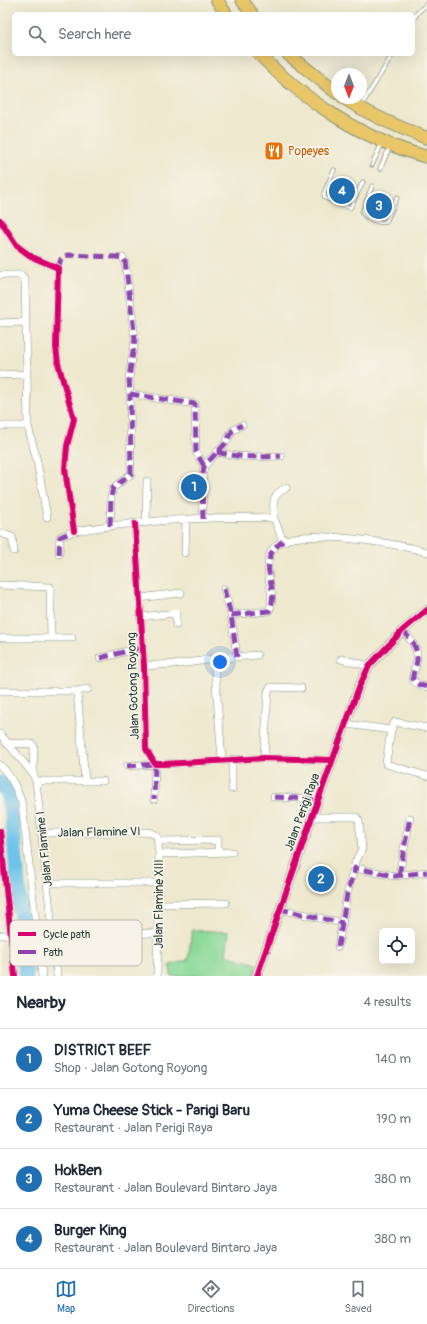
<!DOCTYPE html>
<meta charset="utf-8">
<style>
body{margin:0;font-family:Pangolin,sans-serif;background:#f2f2f3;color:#1f2937}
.controls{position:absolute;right:12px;bottom:12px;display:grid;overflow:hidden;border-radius:6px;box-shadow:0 4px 16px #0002}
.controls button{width:36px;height:36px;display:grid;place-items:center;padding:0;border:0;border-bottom:1px solid #e0e1e3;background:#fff;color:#1f2937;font:20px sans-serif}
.compass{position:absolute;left:331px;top:68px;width:36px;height:36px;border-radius:50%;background:#fff;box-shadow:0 4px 16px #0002;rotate:180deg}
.you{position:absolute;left:220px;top:662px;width:14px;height:14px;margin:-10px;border:3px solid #fff;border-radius:50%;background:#1a73e8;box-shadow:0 0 0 6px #1a73e833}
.badge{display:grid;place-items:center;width:26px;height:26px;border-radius:50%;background:#1f6fb2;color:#fff;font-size:13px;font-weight:700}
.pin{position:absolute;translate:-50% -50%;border:2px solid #fff;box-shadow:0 1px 4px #0006}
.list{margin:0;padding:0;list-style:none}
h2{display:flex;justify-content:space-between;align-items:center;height:52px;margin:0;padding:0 16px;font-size:17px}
h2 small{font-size:13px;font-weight:400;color:#747a83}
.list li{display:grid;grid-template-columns:26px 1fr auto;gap:12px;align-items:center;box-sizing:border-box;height:60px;padding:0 16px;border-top:1px solid #e0e1e3}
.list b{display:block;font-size:15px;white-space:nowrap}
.list p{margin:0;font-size:13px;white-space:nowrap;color:#747a83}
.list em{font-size:13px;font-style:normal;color:#747a83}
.icon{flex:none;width:22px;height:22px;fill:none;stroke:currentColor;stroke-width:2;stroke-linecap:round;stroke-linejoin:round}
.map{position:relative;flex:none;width:427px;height:976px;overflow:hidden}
.search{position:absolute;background:#fff;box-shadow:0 4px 16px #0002;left:12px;right:12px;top:12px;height:44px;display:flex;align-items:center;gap:10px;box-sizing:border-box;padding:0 14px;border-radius:6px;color:#747a83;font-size:15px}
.sheet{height:292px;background:#fff}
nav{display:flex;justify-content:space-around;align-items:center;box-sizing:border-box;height:56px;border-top:1px solid #e0e1e3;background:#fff;font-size:11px;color:#747a83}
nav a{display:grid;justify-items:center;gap:2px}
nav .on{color:#1f6fb2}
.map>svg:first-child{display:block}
.green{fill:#8ad998;stroke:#548b66}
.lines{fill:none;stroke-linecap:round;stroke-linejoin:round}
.river{stroke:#6ec3eb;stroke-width:15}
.service-casing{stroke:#869281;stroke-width:5}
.minor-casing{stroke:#869281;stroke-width:8}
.tertiary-casing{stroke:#869281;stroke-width:10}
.primary-casing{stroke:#869281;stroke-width:14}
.service{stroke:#fff;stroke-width:3.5}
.minor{stroke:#fff;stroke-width:7}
.tertiary{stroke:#fff;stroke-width:9}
.primary{stroke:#e9c769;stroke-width:12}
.quiet{stroke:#8e44ad;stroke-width:5;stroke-dasharray:10 5;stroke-linecap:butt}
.cycleway-casing{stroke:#f7f3e8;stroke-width:8}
.cycleway{stroke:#d6006c;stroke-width:6}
.labels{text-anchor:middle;stroke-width:3.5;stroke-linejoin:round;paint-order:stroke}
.food-label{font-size:12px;fill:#c56008;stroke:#f7f3e8;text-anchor:start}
.street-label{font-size:12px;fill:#1f3d34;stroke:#f7f3e8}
.key{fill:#f7f3e8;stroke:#b6bcb2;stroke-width:1}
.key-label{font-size:11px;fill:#1f3d34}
</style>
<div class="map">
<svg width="427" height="976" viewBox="0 0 427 976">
<rect width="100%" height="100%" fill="#f7f3e8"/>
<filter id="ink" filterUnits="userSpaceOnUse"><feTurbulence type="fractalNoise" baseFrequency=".025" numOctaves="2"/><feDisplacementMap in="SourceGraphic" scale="8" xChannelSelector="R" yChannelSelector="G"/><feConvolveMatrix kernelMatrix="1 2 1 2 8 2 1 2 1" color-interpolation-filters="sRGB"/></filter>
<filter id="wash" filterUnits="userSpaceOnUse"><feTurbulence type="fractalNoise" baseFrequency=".012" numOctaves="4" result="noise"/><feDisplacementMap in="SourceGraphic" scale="16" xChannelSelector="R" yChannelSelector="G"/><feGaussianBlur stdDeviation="0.9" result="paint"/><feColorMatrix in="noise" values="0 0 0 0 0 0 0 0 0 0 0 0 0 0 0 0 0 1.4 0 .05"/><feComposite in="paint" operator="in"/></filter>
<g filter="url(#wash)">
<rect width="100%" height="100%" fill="#eee8ce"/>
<path class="green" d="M192,930L229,932L226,955L257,964L254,976H171L170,965L188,960Z"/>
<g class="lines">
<path class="river" d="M0,783L7,793L12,815L26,976"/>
</g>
</g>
<g filter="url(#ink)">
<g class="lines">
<g class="service-casing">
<path id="service" d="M413,20L418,12L427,4
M361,106L393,54
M372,165L382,143
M380,169L390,146
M334,170L324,193L325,198L350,208L363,182
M372,186L362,213C367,219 379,224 386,222L397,197"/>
</g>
<g class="minor-casing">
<path id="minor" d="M0,220L17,246L32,257L58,268L56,347L58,363L74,419L67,446L65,469L74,531
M123,258L125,261L135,339L129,378L130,394L195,404L196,452L204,466
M0,275H21L25,280L28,426L37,461L47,517
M0,323L26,322
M0,375L27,374
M0,426H28
M217,452C238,458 259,457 281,456
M274,518L283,541
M203,519L202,481L204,466L225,444L232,431L242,425
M146,523L147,481
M135,524L144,666L146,749L155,764H164L264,758L332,760
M110,526L111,497L113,488L131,474L130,394
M0,533L12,537L14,551
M185,553L186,520
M59,554L60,537L74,531C140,521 208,516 274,518C274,502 270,496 286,488
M0,585L50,587L51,638
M224,589L231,615L237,657
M139,598L181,593
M231,615L269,611C277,595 264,574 269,557C271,550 277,544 283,541C310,529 398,544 427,552
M140,617L176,613V625
M403,630C408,637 417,646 417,655C419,671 401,681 427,687
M0,638H72
M100,658L143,647
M341,659L369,666
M179,664L214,659
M144,666L174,664
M0,691H77L88,689
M77,691L85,781
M346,724L391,730
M427,728L395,722L391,730L386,763V764L427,776
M0,734L33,774L36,781L57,976
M6,743L32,744L34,747L33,774
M264,758L268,691L271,687L301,688
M232,759V789
M222,760L214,659L257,655
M0,765C12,777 17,789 22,804L42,976
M127,766L155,764L154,799
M36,781H103
M274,797L318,799
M312,817H356L359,821L362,849L356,861L347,894L338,947
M0,831L15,976
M42,833L150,832L157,836L159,854L157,976
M159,841L218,840V852
M159,854L232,852
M355,868L395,876L427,872
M399,875L410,818
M48,883H158
M158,904L226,903
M279,909L343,923
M53,934L159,933
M0,935H11"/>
</g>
<g class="tertiary-casing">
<path id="tertiary" d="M257,976L312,817L359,687L369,666L403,630L427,610"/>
</g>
<g class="primary-casing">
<path id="primary" d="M217,0L226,14
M242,0L252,14
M259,54C304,101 364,140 427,157
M288,54L337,93
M344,98C369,115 398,127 427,138"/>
</g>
<use href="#service" class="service"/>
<use href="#minor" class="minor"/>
<use href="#tertiary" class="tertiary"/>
<use href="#primary" class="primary"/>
<path class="quiet" d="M58,268L61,259L67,255L117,257L123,258L125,261L135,339L129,378L130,394L195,404L196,452L204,466
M217,452C238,458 259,457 281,456
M203,519L202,481L204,466L225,444L232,431L242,425
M110,526L111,497L113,488L131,474L130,394
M59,554L60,537L74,531L73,528
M224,589L231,615L237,657
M231,615L269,611C282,587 252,562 283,541
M403,630C408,637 417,646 417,655C419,671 401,681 427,687
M100,658L143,647
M127,766L155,764L154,799
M274,797L318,799
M399,875L410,818
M279,909L343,923
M338,947L347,894L355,868L395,876L427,872"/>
<g class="cycleway-casing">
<path id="cycleway" d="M0,220L17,246L32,257L58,268L56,347L58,363L74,419L67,446L65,469L74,531
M135,524L144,666L146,749L155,764H164L264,758L332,760
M0,831L15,976
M257,976L312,817L359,687L369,666L403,630L427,610"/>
</g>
<use href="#cycleway" class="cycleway"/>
</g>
</g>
<defs>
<g id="restaurant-square" transform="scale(1)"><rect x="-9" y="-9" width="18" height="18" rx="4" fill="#e8710a" stroke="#f7f3e8"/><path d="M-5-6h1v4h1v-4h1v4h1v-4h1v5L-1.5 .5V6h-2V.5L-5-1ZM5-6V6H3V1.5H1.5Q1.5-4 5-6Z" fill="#fff"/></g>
</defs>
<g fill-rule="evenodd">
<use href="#restaurant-square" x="274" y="151"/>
</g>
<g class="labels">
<g class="food-label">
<text x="288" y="155">Popeyes</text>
</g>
<g class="street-label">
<text transform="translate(133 686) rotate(-92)" y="4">Jalan Gotong Royong</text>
<text transform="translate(302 812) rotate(-70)" y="4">Jalan Perigi Raya</text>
<text transform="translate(99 832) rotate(-1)" y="4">Jalan Flamine VI</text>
<text transform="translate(44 849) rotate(-96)" y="4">Jalan Flamine I</text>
<text transform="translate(159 904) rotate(-90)" y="4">Jalan Flamine XIII</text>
</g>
</g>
<rect x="10" y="920" width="132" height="46" rx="6" class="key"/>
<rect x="18" y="932" width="18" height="4" fill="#d6006c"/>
<rect x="18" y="950" width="18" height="4" fill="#8e44ad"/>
<g class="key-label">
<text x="43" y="938">Cycle path</text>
<text x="43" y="956">Path</text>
</g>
</svg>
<div class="controls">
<button><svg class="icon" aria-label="locate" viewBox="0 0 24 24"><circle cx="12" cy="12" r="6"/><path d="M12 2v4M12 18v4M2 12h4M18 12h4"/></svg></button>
</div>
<svg class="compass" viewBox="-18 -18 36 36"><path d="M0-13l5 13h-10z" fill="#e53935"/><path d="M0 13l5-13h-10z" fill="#747a83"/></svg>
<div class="you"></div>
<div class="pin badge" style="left:194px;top:487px">1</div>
<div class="pin badge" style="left:321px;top:879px">2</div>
<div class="pin badge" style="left:379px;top:206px">3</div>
<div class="pin badge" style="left:342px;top:191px">4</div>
<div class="search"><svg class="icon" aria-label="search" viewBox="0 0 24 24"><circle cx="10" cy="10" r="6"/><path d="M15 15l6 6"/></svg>Search here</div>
</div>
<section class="sheet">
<h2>Nearby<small>4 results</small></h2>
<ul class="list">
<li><span class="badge">1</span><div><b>DISTRICT BEEF</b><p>Shop · Jalan Gotong Royong</p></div><em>140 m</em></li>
<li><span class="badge">2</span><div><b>Yuma Cheese Stick - Parigi Baru</b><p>Restaurant · Jalan Perigi Raya</p></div><em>190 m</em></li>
<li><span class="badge">3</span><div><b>HokBen</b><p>Restaurant · Jalan Boulevard Bintaro Jaya</p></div><em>380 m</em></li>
<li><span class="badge">4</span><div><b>Burger King</b><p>Restaurant · Jalan Boulevard Bintaro Jaya</p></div><em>380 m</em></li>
</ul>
</section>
<nav>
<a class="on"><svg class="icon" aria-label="map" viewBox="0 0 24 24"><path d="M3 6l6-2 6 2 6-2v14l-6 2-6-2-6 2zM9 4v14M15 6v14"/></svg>Map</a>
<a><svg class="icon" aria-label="directions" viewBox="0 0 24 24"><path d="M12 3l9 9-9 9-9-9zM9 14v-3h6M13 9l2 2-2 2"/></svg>Directions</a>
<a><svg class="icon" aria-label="saved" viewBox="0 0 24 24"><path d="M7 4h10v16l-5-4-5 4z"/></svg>Saved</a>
</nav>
